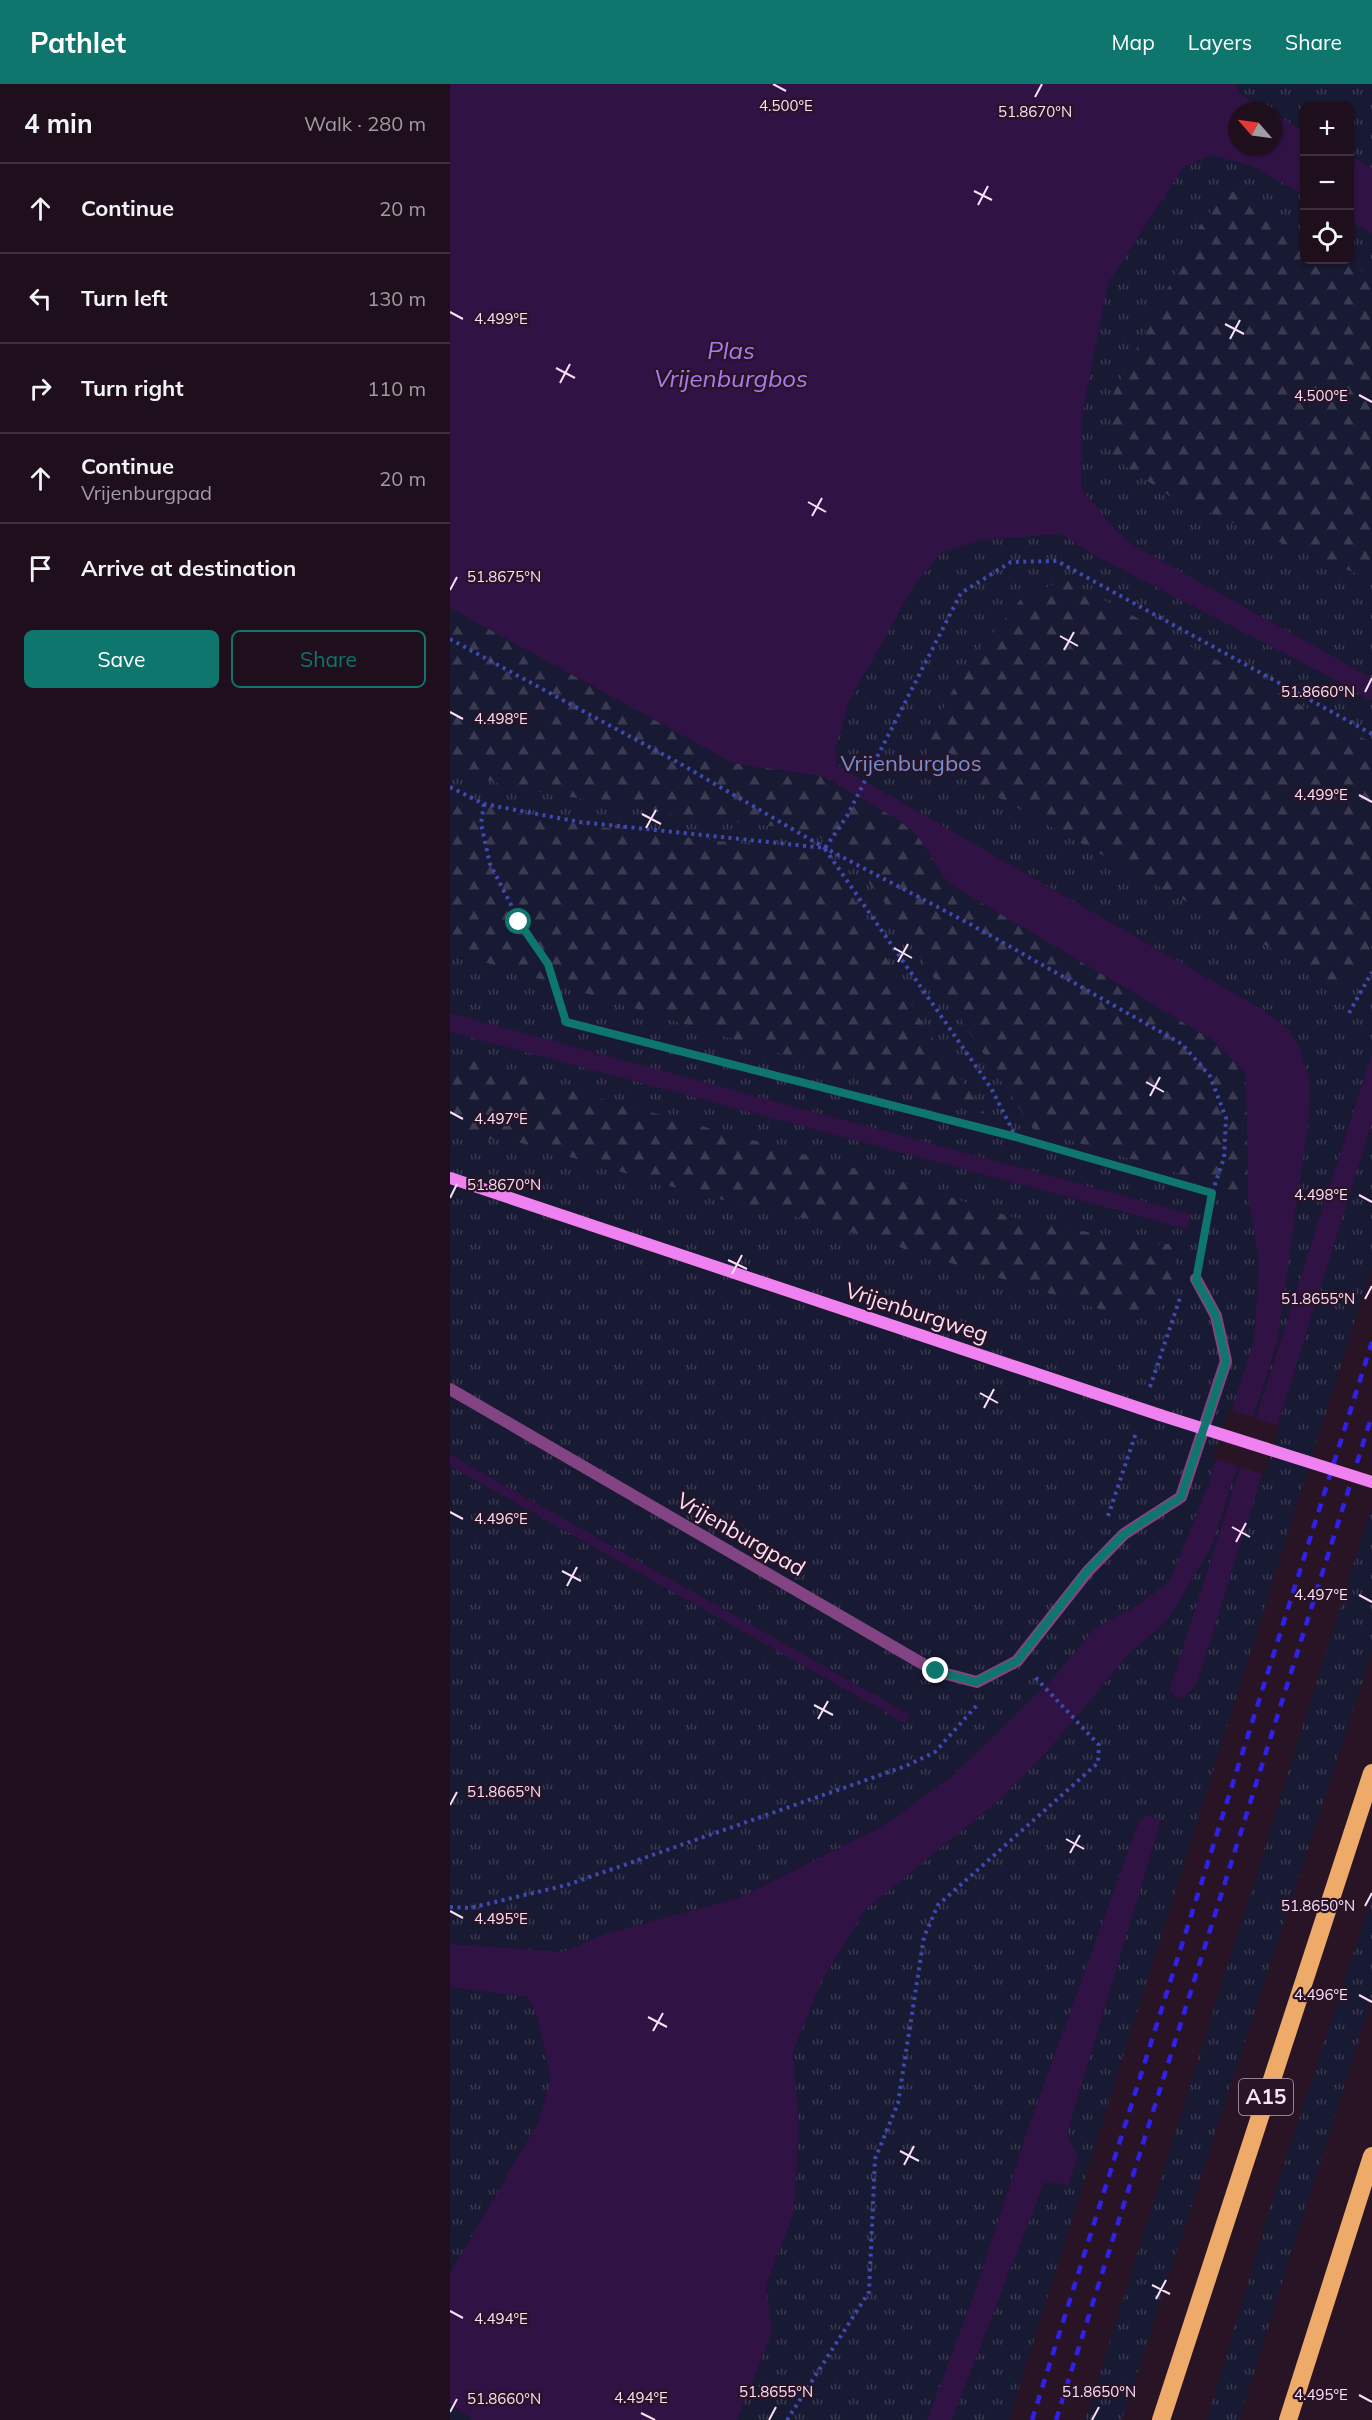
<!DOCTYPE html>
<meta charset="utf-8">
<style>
body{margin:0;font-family:Mulish,sans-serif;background:#2c1d29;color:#f1f3f6}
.controls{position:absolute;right:18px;top:18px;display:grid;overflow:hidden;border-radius:9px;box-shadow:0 2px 4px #0004}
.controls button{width:54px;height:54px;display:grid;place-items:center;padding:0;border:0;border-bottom:2px solid #3c2f3b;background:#1f0f1c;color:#f1f3f6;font:30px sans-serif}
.compass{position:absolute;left:778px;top:18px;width:54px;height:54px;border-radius:50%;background:#1f0f1c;box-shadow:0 2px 4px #0004;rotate:298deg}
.stop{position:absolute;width:18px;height:18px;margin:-14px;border:4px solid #0f766e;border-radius:50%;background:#fff}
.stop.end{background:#0f766e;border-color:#fff;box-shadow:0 2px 6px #0008}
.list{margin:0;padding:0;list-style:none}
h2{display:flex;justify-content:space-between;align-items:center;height:78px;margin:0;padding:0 24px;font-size:26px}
h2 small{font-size:20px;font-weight:400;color:#a19ca3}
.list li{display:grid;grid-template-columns:39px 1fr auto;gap:18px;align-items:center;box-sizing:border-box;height:90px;padding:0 24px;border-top:2px solid #3c2f3b}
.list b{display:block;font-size:22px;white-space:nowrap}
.list p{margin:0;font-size:20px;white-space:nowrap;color:#a19ca3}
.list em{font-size:20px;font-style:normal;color:#a19ca3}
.actions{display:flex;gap:12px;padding:18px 24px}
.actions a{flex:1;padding:14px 0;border:2px solid #0f766e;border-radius:9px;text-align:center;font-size:21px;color:#0f766e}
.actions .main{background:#0f766e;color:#fff}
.icon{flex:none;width:33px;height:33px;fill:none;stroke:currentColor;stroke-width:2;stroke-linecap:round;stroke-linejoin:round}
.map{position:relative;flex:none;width:922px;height:2336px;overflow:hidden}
header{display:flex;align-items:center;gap:36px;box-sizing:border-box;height:84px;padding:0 30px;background:#0f766e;color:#fff}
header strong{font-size:28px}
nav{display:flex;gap:33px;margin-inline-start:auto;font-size:21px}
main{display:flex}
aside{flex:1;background:#1f0f1c}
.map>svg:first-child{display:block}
.grass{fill:url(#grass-tufts);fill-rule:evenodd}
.forest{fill:url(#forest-firs)}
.water{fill:#301244}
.pier{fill:#291426}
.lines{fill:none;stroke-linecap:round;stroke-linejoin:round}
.stream{stroke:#301244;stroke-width:10}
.path{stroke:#3f49b0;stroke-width:4;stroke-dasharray:3 4.5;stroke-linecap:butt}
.lane{stroke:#824482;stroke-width:12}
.secondary{stroke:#f081f1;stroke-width:12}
.highway{stroke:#eeaa68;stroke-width:18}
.rail{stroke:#2f21e6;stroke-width:4.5;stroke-dasharray:9 8;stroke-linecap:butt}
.secondary-bridge{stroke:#f081f1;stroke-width:12}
.route{stroke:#0f766e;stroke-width:8}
.ticks{fill:none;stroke:#fbdff9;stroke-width:2}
.labels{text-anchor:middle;stroke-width:4.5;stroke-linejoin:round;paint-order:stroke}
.shield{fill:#291426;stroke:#bca2ba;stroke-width:1.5}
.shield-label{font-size:21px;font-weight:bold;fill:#fbdff9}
.park-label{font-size:22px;fill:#728ed5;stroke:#291426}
.street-label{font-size:22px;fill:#fbdff9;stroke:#291426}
.water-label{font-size:24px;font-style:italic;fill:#ad79f0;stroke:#291426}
.ticks-label{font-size:15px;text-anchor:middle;fill:#fbdff9;stroke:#291426;stroke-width:4.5;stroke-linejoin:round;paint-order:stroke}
</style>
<header>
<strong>Pathlet</strong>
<nav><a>Map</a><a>Layers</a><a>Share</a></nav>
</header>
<main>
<aside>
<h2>4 min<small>Walk · 280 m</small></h2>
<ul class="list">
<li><svg class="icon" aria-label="ahead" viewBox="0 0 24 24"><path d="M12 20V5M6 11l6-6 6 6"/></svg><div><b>Continue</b></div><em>20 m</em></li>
<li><svg class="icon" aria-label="left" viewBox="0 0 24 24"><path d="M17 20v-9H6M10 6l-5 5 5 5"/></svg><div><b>Turn left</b></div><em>130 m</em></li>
<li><svg class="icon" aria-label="right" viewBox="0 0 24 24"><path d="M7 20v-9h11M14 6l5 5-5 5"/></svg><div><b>Turn right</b></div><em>110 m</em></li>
<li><svg class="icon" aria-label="ahead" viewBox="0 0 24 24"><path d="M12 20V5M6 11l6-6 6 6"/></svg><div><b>Continue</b><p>Vrijenburgpad</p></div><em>20 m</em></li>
<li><svg class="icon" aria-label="arrive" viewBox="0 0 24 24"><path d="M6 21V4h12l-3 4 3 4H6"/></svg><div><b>Arrive at destination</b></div></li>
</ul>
<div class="actions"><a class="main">Save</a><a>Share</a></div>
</aside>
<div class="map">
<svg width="922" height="2336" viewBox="0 0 922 2336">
<defs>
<pattern id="grass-tufts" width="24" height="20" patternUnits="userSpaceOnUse" patternTransform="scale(1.5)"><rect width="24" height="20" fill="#181932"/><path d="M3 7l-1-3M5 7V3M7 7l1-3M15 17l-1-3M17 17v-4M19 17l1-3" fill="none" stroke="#3a3a50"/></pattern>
<pattern id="forest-firs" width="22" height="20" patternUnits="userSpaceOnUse" patternTransform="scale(1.5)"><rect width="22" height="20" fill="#181932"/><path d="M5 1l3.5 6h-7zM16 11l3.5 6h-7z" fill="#3a3a50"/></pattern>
</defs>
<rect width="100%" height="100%" fill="#291426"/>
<path class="grass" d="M0,0H922V1182L559,2336H0ZM854,22H900V176H854ZM787,27H823V63H787Z
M922,1421V1568L672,2336H635Z
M922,1812V1914L789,2336H757L819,2127Z"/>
<path class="forest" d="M779,105L854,152V176H892L922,193V496L721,413L661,372L660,316L752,138Z
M614,495L922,659V860L915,881L891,903L477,674L482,645L514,585L571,515Z
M0,524L283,679L372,692L447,735L467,751L498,799L761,955L796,990L798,1111L583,1045L434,818L395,769L369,753L337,744L234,732L53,702L0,679Z
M0,707C57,733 120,739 182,747C238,753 294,760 350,767L371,776L388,790L413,830L465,928L535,1030L428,1000L38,879L0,871Z
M0,970L102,1001L437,1093L565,1134L705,1161L726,1159C725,1183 723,1222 696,1231C690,1233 679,1232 672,1232L362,1136L251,1111L50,1053L27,1058L0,1040Z"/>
<path class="water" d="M0,0H786L790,10L819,27H787V63H823V29L854,47V111L803,83L761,71L734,83L658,199L632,333L631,404L661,441L683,461L922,594V616H919L882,594L649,474L611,450L531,456L492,468L465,500L400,616L385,666L387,681L815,927L838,945L850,965L860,996L859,1034L827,1259L762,1462L717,1537L679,1570L596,1669L547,1718L415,1826L371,1898L343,1969L349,2042L344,2129L316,2201L322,2248L287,2336H23L0,2320V2189L87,2040L101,1995L88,1936L78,1913L0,1903V1860L113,1868L155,1850L291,1813L431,1743L501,1693L605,1592L644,1545L686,1522L719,1498L757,1404L804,1256L809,1178L798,1111L796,990L761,955L498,799L467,751L447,735L372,692L283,679L0,524Z
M900,72L922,84V150L900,137Z
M0,929L741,1130L737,1145L0,948Z
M922,969V1039L748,1596L741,1607L731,1615L719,1607Z
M698,1731L711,1736L617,2050L628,2073L618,2102L604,2098L594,2099L502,2336H477L525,2208L577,2047L689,1737Z"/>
<path class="pier" d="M779,1325L829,1342L815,1391L763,1374Z"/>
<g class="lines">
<path class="stream" d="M0,1376L454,1633"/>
<path class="path" d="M0,555L229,679L375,764L520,840L732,960L760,992L776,1034L774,1074L762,1109L750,1174
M0,703L34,720L130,738L375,764L397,732L511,509L561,478L607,477L922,650
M34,720L31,740L40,780L70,838L98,880L116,938L566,1053
M375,765L541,1004L566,1053L762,1109
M899,929L922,888
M700,1303L730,1214
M658,1432L686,1349
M0,1823L20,1824L117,1801L456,1682L485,1668L528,1620
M337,2336L419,2208L425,2075L448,2019L474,1853L488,1821L648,1679L649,1661L585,1593"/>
<path class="lane" d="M0,1305L485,1587L527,1598L567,1577L638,1487L674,1450L731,1413L776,1277L766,1232L746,1195"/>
<path class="secondary" d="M0,1094L710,1331"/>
<path class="highway" d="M711,2336L922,1689
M838,2336L922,2072"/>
<path class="rail" d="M582,2336L922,1258
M606,2336L922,1331"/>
<path class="secondary-bridge" d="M710,1331L922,1398"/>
</g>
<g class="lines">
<path class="route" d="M69,838L98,880L116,938L566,1053L762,1109L746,1196L766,1232L776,1277L731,1413L674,1450L638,1486L567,1577L526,1598L486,1587"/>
</g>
<path class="ticks" d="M323,0L336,7M585,13L592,0M524,107L542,116M528,121L538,102M0,228L13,235M775,240L794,250M780,255L790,236M106,284L125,294M110,299L120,280M909,311L922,318M358,418L376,428M362,432L372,414M0,506L7,493M610,552L628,562M614,566L624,548M915,608L922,594M0,628L13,635M909,711L922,718M192,730L211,740M196,744L206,726M444,864L462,874M448,878L458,860M696,998L714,1008M700,1012L710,993M0,1028L13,1035M909,1111L922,1118M0,1114L7,1100M278,1176L297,1185M282,1190L292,1171M915,1215L922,1202M530,1309L548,1319M534,1324L544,1305M0,1428L13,1435M782,1443L800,1453M786,1458L796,1439M112,1487L131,1497M117,1502L127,1483M909,1511L922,1518M364,1621L383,1631M368,1635L378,1617M0,1721L7,1708M616,1755L634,1765M620,1769L630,1751M915,1822L922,1809M0,1827L13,1834M909,1911L922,1918M198,1933L217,1943M203,1947L213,1929M450,2067L469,2077M454,2081L464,2062M702,2201L720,2210M706,2215L716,2196M0,2227L13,2234M909,2311L922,2318M0,2328L7,2315M191,2329L205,2336M319,2336L326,2323M642,2336L649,2323"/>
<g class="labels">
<rect class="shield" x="789" y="1995" width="54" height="36" rx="4.5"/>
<g class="shield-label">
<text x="816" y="2020">A15</text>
</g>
<g class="park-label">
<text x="461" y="687">Vrijenburgbos</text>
</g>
<g class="street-label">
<text transform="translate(467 1228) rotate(18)" y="8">Vrijenburgweg</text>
<text transform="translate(291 1450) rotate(30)" y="8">Vrijenburgpad</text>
</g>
<g class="water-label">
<text x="281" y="275">Plas<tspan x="281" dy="28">Vrijenburgbos</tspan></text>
</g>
</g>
<g class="ticks-label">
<text x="336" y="27">4.500°E</text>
<text x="585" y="33">51.8670°N</text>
<text x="51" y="240">4.499°E</text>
<text x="871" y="317">4.500°E</text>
<text x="54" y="498">51.8675°N</text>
<text x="868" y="613">51.8660°N</text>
<text x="51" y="640">4.498°E</text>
<text x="871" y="716">4.499°E</text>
<text x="51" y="1040">4.497°E</text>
<text x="54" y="1106">51.8670°N</text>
<text x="871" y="1116">4.498°E</text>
<text x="868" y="1220">51.8655°N</text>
<text x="51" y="1440">4.496°E</text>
<text x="871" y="1516">4.497°E</text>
<text x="54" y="1713">51.8665°N</text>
<text x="868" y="1827">51.8650°N</text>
<text x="51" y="1840">4.495°E</text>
<text x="871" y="1916">4.496°E</text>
<text x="51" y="2240">4.494°E</text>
<text x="326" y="2313">51.8655°N</text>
<text x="649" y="2313">51.8650°N</text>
<text x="871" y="2316">4.495°E</text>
<text x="191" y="2319">4.494°E</text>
<text x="54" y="2320">51.8660°N</text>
</g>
</svg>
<div class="controls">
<button>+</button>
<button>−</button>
<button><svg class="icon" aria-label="locate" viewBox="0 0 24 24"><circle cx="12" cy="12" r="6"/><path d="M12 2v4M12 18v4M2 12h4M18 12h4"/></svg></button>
</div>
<svg class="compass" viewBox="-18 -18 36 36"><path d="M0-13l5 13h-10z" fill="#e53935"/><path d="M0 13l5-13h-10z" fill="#a19ca3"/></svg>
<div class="stop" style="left:69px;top:838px"></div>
<div class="stop end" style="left:486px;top:1587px"></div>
</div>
</main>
